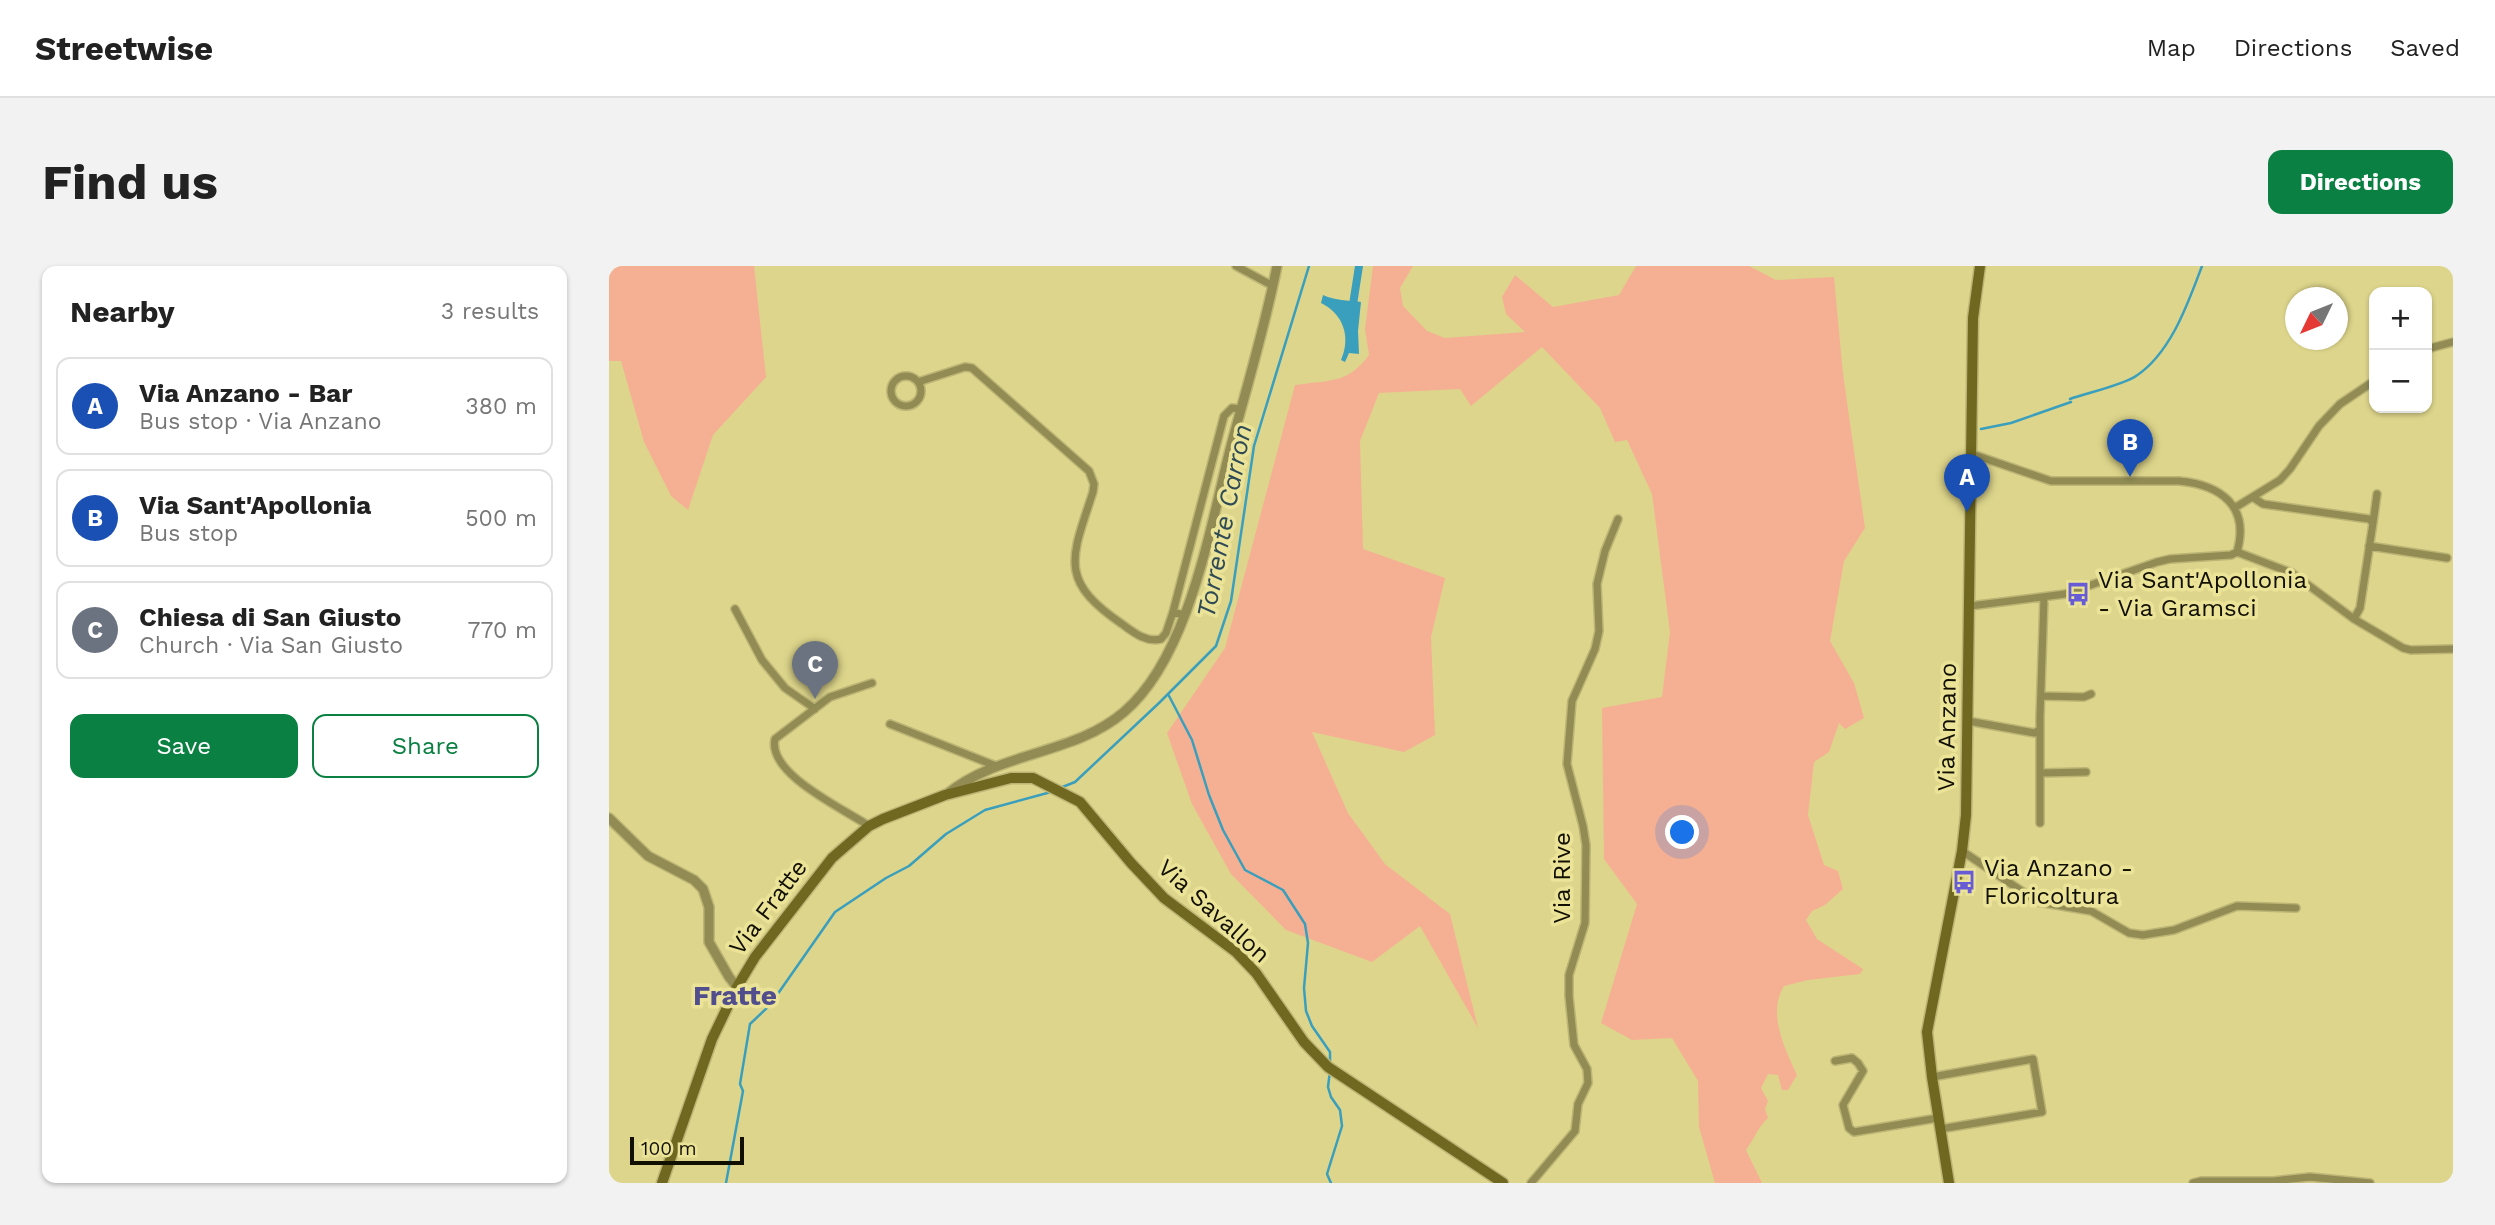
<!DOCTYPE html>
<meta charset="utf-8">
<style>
body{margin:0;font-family:"Work Sans",sans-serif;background:#f2f2f2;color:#222}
.controls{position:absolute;right:21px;top:21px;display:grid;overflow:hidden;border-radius:14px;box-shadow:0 2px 5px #0004}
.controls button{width:63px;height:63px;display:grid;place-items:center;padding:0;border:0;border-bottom:2px solid #e0e0e0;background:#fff;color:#222;font:35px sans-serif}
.compass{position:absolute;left:1676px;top:21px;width:63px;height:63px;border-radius:50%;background:#fff;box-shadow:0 2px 5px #0004;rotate:227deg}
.scale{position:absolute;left:21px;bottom:18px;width:114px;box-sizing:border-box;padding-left:7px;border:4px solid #110f00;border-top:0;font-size:19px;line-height:24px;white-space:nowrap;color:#110f00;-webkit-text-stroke:5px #ebe398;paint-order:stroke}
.you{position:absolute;left:1074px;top:567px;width:24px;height:24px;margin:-18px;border:5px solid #fff;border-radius:50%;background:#1a73e8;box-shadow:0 0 0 10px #1a73e833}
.badge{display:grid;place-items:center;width:46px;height:46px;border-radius:50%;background:#0b8043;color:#fff;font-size:23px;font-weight:700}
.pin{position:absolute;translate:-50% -58px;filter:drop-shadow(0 2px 4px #0008)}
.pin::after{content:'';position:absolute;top:37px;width:24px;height:21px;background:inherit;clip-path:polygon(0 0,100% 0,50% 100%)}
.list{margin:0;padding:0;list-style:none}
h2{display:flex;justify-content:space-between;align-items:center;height:91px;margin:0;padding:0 28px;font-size:30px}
h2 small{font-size:23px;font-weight:400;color:#767676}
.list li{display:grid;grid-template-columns:46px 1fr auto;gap:21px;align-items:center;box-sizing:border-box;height:98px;margin:0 14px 14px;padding:0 14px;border:2px solid #e0e0e0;border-radius:14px}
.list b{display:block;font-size:26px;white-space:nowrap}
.list p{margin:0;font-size:23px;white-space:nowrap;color:#767676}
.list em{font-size:23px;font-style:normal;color:#767676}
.actions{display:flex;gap:14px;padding:21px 28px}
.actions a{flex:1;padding:16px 0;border:2px solid #0b8043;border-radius:14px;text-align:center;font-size:24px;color:#0b8043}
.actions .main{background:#0b8043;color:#fff}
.map{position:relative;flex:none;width:1844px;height:917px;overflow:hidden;border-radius:14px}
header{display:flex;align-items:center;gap:42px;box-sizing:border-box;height:98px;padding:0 35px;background:#fff;border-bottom:2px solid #e0e0e0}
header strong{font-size:33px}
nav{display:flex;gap:38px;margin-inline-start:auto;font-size:24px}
.intro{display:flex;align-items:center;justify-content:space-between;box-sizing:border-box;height:168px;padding:0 42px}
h1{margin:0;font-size:49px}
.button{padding:18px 32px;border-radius:14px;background:#0b8043;color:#fff;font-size:24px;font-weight:700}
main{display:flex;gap:42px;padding:0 42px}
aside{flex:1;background:#fff;border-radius:14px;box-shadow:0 2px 5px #0004}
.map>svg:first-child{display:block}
.green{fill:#f5b093}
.water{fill:#3a9ebd}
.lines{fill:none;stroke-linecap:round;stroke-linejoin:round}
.stream{stroke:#3a9ebd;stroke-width:2.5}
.canal{stroke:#3a9ebd;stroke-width:8}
.minor-casing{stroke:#bcb575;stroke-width:10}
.tertiary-casing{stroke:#bcb575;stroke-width:12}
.secondary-casing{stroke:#bcb575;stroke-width:13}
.minor{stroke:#928c54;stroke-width:7}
.tertiary{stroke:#928c54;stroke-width:9}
.secondary{stroke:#706820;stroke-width:10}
.labels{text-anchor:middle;stroke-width:7;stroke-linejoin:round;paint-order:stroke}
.poi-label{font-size:24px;fill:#110f00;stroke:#ebe398;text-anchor:start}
.street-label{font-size:24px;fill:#110f00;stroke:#ebe398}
.water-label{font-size:26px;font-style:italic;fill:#2d4a55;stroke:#ebe398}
.quarter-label{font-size:28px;font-weight:bold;fill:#504e8c;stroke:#ebe398}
</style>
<header>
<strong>Streetwise</strong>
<nav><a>Map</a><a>Directions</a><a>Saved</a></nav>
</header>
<div class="intro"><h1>Find us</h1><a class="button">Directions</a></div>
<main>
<aside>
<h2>Nearby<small>3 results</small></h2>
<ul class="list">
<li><span class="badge" style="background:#1a4fb4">A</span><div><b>Via Anzano - Bar</b><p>Bus stop · Via Anzano</p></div><em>380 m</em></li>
<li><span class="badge" style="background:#1a4fb4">B</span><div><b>Via Sant'Apollonia</b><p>Bus stop</p></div><em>500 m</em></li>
<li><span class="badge" style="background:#6b7280">C</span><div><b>Chiesa di San Giusto</b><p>Church · Via San Giusto</p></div><em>770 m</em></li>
</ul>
<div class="actions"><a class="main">Save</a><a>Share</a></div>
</aside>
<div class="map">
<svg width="1844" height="917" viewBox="0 0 1844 917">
<rect width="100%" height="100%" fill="#ddd58b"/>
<path class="green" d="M0,0H145L157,111L104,169L79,244L62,230L35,176L12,95H0Z
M764,0H804L791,22L794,40L818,65L836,72L916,66L897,48L893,31L906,9L944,41L1010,29L1027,0H1140L1167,14L1225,11L1234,108L1256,262L1235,295L1221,375L1245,417L1255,452L1236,463L1230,457L1220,486L1205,496L1199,549L1215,599L1229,605L1234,623L1216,639L1203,645L1197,654L1208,673L1254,703L1251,708L1199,714L1175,720C1158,747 1176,783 1188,809L1179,824H1173L1169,809L1159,808L1152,822L1159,835L1156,843L1159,852C1149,861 1145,873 1137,884L1153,917H1106L1090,861L1089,815L1063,772L1023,774L992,757L1028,638L995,593L993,442L1053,431L1061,366L1043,228L1018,174L1006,176L991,142L933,81L862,140L851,123L770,127L751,175L754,283L836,312L822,371L826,469L795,486L703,466L739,547L776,598L841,648L869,762L811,660L763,696L677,664L622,608L583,538L558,467L616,382L686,119C720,114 739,118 760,89L756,63Z"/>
<path class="water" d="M714,29C727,35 738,34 752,36L749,65L750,88L740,87L736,96L732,94C742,72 735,48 712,37Z"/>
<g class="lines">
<path class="stream" d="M1461,133C1478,127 1514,119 1527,110C1562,87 1579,37 1593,0
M1372,163L1402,157L1462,136
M559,428L583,474L600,529L614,564L636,604L674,624L696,658L699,677L695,722L697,745L703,760L721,786V798
M451,522L466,516L550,437L607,380L622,335L645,180L700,0
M721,805L719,821L722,831L731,844L733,860L718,908L722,917
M117,917L134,825L131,818L141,758L161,739L226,646L277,612L300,600L337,568L376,544L442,526"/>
<path class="canal" d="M743,45L750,0"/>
<g class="minor-casing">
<path id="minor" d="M627,0L664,20
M1818,83L1844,76
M282 125a15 15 0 1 1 30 0a15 15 0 1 1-30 0Z
M309,116L356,101L363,102L480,205L485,218L484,226C463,291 448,314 513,358C524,366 537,377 552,373L557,367L564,346L575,349
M1645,232L1654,238L1760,253L1764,257L1751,342L1745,353
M1627,241L1671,214L1681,203L1710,160L1731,138L1765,115
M1764,257L1768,228
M1760,280L1838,292
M1628,286L1683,307L1745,353L1794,382L1802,384L1844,383
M1361,340L1456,328L1548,296L1561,293L1622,289L1628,286C1641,240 1612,219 1570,215H1442L1363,188
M126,343L153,394L176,422L206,443
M564,346L615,150L623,142L632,143
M1432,430L1475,431L1482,428
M1359,455L1426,467L1431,463
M281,458L387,500
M1431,507L1477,506
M1431,557V451L1435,332
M260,560C235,543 158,508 166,473L221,431L263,417
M1353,585L1429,636L1482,645L1520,667L1534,669L1565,664L1628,640L1687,642
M1226,795L1243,792L1249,797L1254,805L1234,839L1240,862L1245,866L1329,852
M1323,811L1424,793L1433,846L1331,863
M922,917L966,865L969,838L979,817L978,803L965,779L960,730V709L976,657L977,579L974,560L958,498L963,435L986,383L990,365L988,318L996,285L1009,253
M1584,917L1592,915H1664L1701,911L1761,917"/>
</g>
<g class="tertiary-casing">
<path id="tertiary" d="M338,528C391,485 465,489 515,446C580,391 601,261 622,180C638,120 656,61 668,0
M0,552L39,590L85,614L94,623L100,641V676L120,711L128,721"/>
</g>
<g class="secondary-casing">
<path id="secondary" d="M53,917L103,773L128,721L146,691L223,592L260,560L274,553L336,529L402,512H424L471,536L522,597L555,632L627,686L647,707L695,776L719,801L894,917
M1340,917L1323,811L1318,766L1353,585L1357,549L1364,52L1371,0"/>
</g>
<use href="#minor" class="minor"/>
<use href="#tertiary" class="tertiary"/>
<use href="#secondary" class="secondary"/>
</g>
<defs>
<g id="bus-bare" transform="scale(1.89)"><path d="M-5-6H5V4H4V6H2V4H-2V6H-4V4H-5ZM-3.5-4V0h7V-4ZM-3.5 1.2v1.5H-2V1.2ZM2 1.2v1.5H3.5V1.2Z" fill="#675cd5" stroke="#ebe398" stroke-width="2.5" paint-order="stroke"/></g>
</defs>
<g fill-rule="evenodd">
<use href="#bus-bare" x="1469" y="328"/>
<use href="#bus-bare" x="1355" y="616"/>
</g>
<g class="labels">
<g class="poi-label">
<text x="1489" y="322">Via Sant'Apollonia<tspan x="1489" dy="28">- Via Gramsci</tspan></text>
<text x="1375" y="610">Via Anzano -<tspan x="1375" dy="28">Floricoltura</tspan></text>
</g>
<g class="street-label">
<text transform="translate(1338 461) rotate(-89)" y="8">Via Anzano</text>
<text transform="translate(953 612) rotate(-90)" y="8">Via Rive</text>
<text transform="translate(159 641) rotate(-53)" y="8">Via Fratte</text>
<text transform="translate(605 645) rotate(42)" y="8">Via Savallon</text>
</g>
<g class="water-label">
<text transform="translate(615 255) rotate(-79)" y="9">Torrente Carron</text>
</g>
<g class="quarter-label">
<text x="126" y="739">Fratte</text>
</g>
</g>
</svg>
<div class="controls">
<button>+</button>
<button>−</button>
</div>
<svg class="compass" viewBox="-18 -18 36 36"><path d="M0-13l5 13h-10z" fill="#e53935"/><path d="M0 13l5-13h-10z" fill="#767676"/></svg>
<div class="scale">100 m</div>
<div class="you"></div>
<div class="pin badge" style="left:1358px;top:246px;background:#1a4fb4">A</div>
<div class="pin badge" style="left:1521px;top:211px;background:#1a4fb4">B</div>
<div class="pin badge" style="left:206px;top:433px;background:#6b7280">C</div>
</div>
</main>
